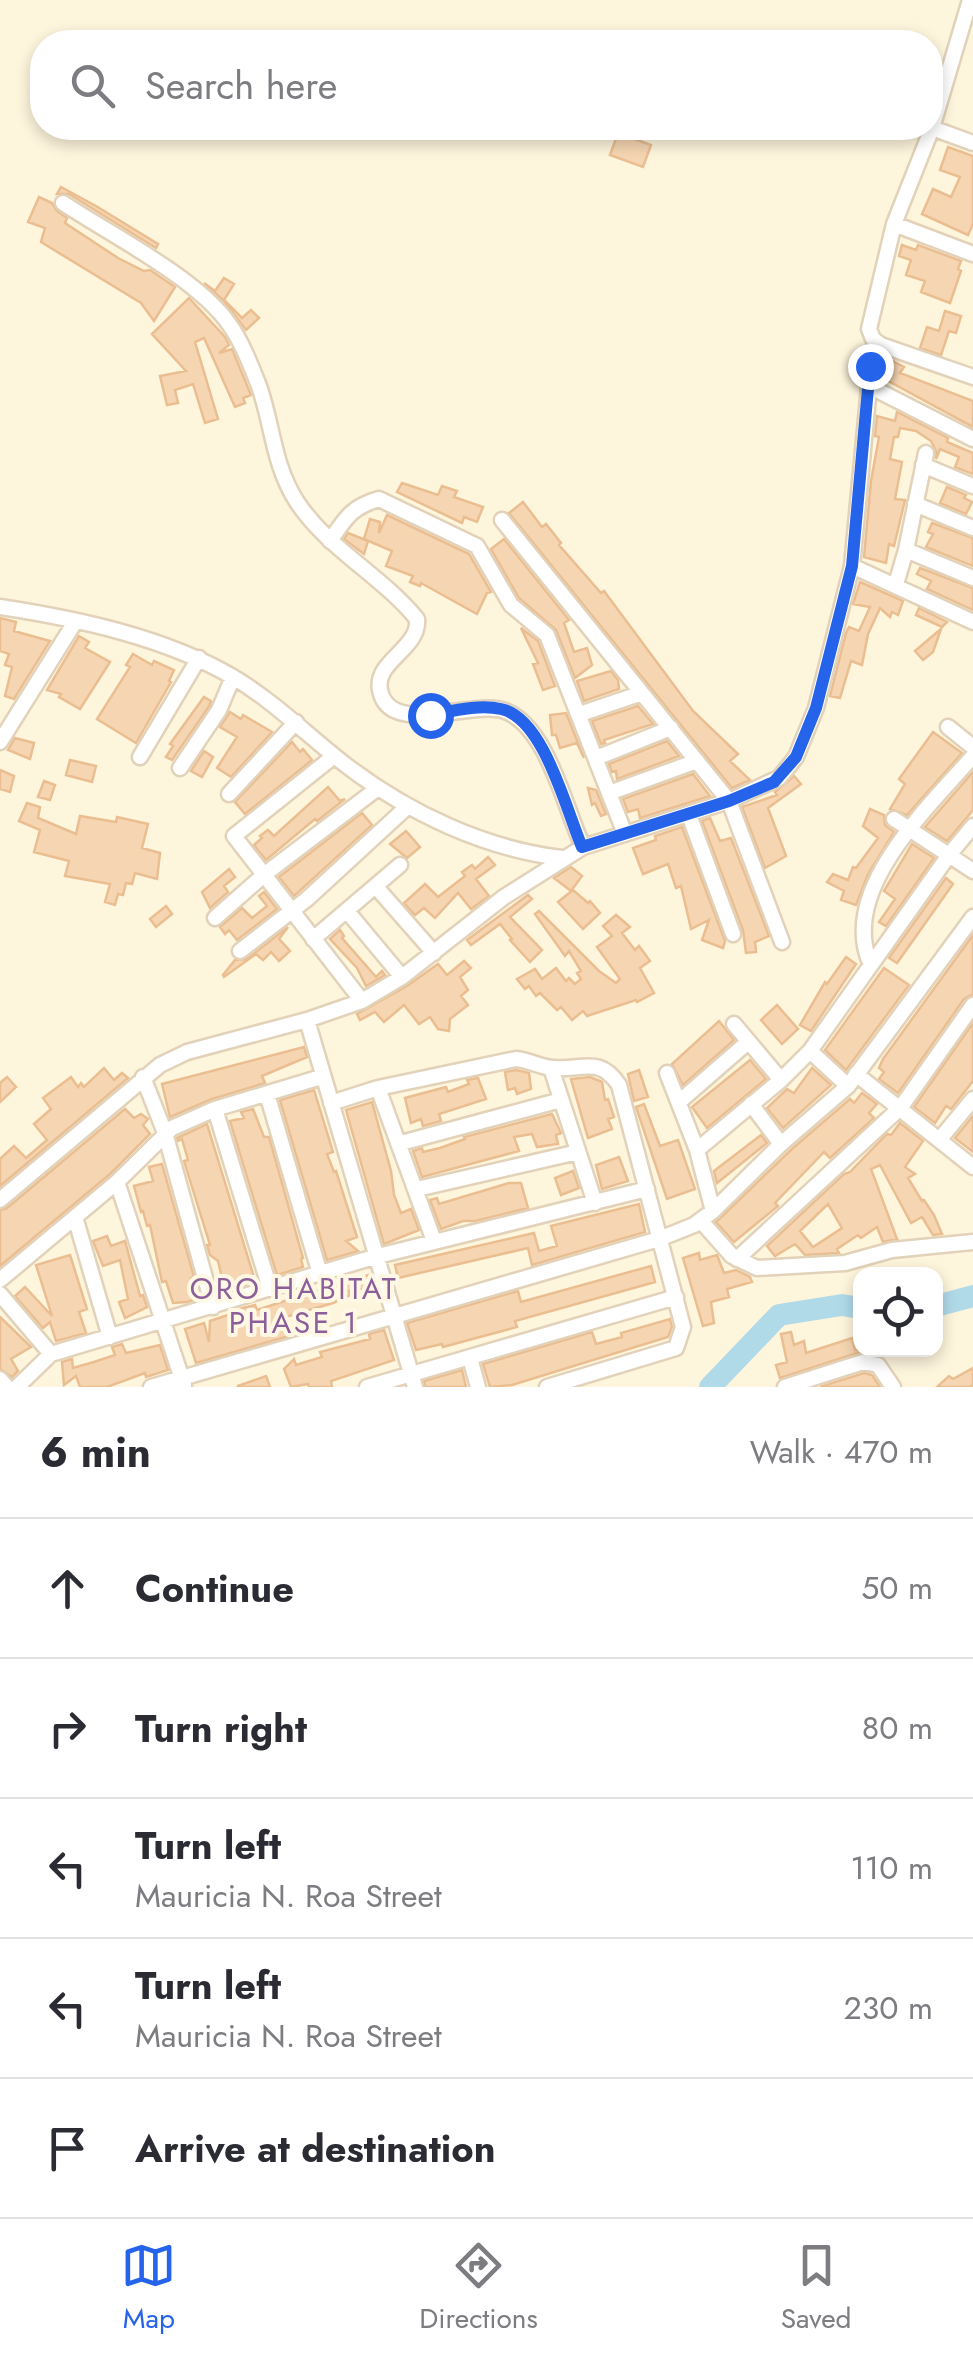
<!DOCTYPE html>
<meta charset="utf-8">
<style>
body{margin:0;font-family:Jost,sans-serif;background:#f7f7f7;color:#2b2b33}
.controls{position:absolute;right:30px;bottom:30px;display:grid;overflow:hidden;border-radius:20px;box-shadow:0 5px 15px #0003}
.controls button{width:90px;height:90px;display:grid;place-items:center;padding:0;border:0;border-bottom:2px solid #e1e1e2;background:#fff;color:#2b2b33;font:50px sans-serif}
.stop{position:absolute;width:30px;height:30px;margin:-22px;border:8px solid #2563eb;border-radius:50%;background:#fff}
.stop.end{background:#2563eb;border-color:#fff;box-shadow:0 2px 10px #0008}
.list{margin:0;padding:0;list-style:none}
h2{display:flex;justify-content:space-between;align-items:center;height:130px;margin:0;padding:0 40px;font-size:42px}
h2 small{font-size:32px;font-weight:400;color:#7c7c81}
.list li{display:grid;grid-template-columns:65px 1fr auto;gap:30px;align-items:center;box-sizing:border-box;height:140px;padding:0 40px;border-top:2px solid #e1e1e2}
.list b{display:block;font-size:38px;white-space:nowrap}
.list p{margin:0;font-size:32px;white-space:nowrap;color:#7c7c81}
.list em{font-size:32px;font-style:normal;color:#7c7c81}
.icon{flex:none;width:55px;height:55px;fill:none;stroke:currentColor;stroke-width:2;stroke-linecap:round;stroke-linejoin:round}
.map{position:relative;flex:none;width:973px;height:1387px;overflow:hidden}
.search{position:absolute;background:#fff;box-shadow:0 5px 15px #0003;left:30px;right:30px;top:30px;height:110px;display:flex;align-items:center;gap:25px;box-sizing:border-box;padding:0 35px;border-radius:40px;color:#7c7c81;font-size:38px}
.sheet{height:830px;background:#fff}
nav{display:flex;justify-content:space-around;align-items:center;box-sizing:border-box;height:140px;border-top:2px solid #e1e1e2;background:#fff;font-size:28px;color:#7c7c81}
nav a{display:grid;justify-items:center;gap:5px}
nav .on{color:#2563eb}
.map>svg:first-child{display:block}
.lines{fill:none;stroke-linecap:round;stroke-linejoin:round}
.river{stroke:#b1dae9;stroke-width:22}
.building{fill:#f6d6b2;stroke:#eabe91;stroke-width:2.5;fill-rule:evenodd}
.minor-casing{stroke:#e2d2b9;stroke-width:19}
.minor{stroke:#fff;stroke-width:14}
.route{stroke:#2563eb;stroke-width:12}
.labels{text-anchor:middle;stroke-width:8;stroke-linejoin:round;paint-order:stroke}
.neighbourhood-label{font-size:30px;letter-spacing:2.5px;fill:#8d5f9a;stroke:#fff8e5}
</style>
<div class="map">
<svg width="973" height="1387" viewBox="0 0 973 1387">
<rect width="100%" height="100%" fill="#fef5dd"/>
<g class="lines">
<path class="river" d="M936,1306L973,1296
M710,1387L779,1315L842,1305L860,1308"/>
</g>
<path class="building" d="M618,133L651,145L643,167L610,155Z
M948,147L973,156V224L968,235L922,214L933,189L951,197L960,177L940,170Z
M61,187L96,206L158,244L156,248L69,194H57Z
M39,197L52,203L57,211L67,218L65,223L118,258L144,271L150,270L175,287L154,321L141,303L41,242L45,228L28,222Z
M902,245L916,250L918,245L961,261L958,269L961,271L950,303L921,292L925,281L906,275L911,260L899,256Z
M224,278L234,284L224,300L242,318L251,310L259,318L246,330L223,300L204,283L215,291Z
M189,298L225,337L229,345L219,353L232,349L251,395L243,398L245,403L235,407L204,338L195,342L218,419L205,423L193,384L175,390L178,403L167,405L160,376L186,371L152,334Z
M945,311L961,316L956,333L949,331L941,355L920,348L927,327L939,331Z
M889,359L904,367L900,373L973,401V427L881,377V362L885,365Z
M897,412L948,438L947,442L973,453V474L955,467L959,457L940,449L936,459V451L931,441L916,431L900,428L898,437H894L890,459L902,462L895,499L905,500L894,546L889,544L886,563L864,557L871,481L879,437L875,436L877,416L895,421Z
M402,483L438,495L442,486L457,491L454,497L483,507L477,522L464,517L462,523L397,492Z
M947,487L966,495L964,498L972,502L966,514L940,503Z
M523,502L542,527L546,524L561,543L559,545L601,593L604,591L693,711L738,754L730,761L750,780L732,788L509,513Z
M387,515L469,554L491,592L487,593L477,614L421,583L420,586L410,582L413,576L386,566L392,551L364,539L370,519L380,522L379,533Z
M932,523L973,538V566L926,547L933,534L928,532Z
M348,533L368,541L364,554L344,539Z
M504,539L569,620L564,623L574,652L587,648L592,665L575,678L556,630L519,598L491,549Z
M920,568L973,588V610L927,589L931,581L917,574Z
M860,582L903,601L898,615L892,612L890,617L880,608L868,634L862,665L851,661L840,698L830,696L846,633L849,627L859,631L870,607L853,604Z
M919,608L947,622L942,627L916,615Z
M0,618L16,622L14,631L50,641L14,699L5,696L12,667L5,665L9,654L0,651Z
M521,628L538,641L555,686L543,690L533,664L538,663Z
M941,629L933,652L923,660L915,651Z
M79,636L89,642L85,648L110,662L80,709L59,697L61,694L47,690Z
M133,654L152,665L154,661L174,670L169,681L171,682L136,743L97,719L130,667L126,665Z
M611,671L618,680L619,689L584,701L577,681Z
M204,697L211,701L210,705L172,760L166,757L173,746L170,744Z
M638,706L653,724L604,740L605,743L601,744L592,721Z
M230,712L241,719L243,715L272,732L231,777L217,768L237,737L220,727Z
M566,713L584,758L577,743L560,748L556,735H552L550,715Z
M933,732L962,753L907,815L890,809L905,784L899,779Z
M15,738L34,743L30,759L8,750Z
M667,741L679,756L617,779L616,771L612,772L609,764Z
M292,742L300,752L303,749L312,760L245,814L235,802Z
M204,751L213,757L202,777L191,771Z
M70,760L96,766L92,782L66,775Z
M0,770L14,776L10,792L0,789Z
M973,772V810L947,841L925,827Z
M693,774L710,796L640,818L638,809L628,812L623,799Z
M794,776L801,784L768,808L786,856L765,868L742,807L777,795L775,792Z
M44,781L55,785L50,800L38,797Z
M328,787L340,801L345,799L317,821L315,819L266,860L254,845L262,838L260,836L268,830L274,836Z
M588,788L596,790L606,814L601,816L595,803L592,805Z
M27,803L40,807L38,818L76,834L80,816L116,822L117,817L148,824L142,848L160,853L157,879L135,873L132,884L126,883L123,895L118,894L115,905L105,902L110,884L65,876L69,861L34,852L40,830L19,821Z
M870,809L884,815L885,825L894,832L868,874L856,905L841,900L844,891L827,882L833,874L848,880L853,867L856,868L878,838L863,826Z
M362,813L372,825L294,896L279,877Z
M710,818L720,841L731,838L769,936L755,942L756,952L746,953L743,930L702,821Z
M682,827L725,941L723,948L702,940L709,920L691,929L681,886L676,888L668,864L643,874L633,848L656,840L655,836Z
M406,831L420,847L407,858L390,844Z
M912,844L934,858L886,926L879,922L895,899L884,891Z
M488,857L495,865L476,879L489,896L471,909L458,893L435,918L424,908L415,915L404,903L425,884L438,897L465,876L462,872L472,865L475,869Z
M571,867L582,876L571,891L554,878Z
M229,869L235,877L224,886L228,892L210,908L202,892Z
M946,878L953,884L897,963L889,958Z
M573,890L588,903L590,901L600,913L583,929L558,902Z
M264,892L277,909L237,940L229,930L225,934L220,927L242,908L252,918L267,906L259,896Z
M528,895L532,899L510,917L542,950L530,962L510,940L512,939L500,924L471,945L467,940Z
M166,906L172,914L156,927L150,919Z
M539,911L599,971L616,983L620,979L597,947L612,936L603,926L616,915L630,927L622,933L635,950L639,946L650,961L640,968L654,993L637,1002L636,1000L587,1016L583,1011L572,1020L561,1007L557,1010L540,993L536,996L529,986L525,989L517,979L535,969L542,979L556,968L566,981L569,978L575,984L581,979L577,973L581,971L569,951L565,956L535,914Z
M288,927L279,939L290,951L279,961L271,952L263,960L256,954L224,977L223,975L235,960L247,959Z
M340,930L344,936L342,938L376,977L382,971L385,975L366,986L357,968L330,939Z
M973,935V994L964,999L898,1093L879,1079L884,1072L879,1068L883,1059Z
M846,957L856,964L811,1031L800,1025L825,982L827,984Z
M464,961L471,968L460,977L468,990L461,996L468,1005L450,1019L449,1031L438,1029L430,1017L419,1024L404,1005L384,1022L375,1012L360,1020L357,1014L407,986L438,964L447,975Z
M884,968L909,985L846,1070L825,1050Z
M777,1005L798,1029L782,1044L761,1020Z
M719,1021L734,1040L683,1085L672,1064Z
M973,1023V1081L951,1109L946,1106L935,1123L914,1107Z
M304,1047L307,1057L262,1076L265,1083L212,1099L170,1117L162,1084Z
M750,1060L766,1079L707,1128L692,1107Z
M104,1068L114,1080L122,1073L128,1078L0,1186V1159L14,1146L26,1158L47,1140L34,1124L51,1109L43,1098L71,1077L78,1087L81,1083L84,1087Z
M812,1068L831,1085L783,1128L767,1108L787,1089L794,1093Z
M516,1070L529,1073L531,1089L517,1094L515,1088L508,1090L505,1072Z
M639,1070L648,1097L634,1101L628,1074Z
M7,1077L16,1087L0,1102V1083Z
M590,1077L602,1082L605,1100L608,1099L614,1117L608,1119L612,1129L588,1138L571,1079Z
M478,1078L486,1099L439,1114L441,1121L423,1126L421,1119L411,1123L405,1098L446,1087L448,1092L469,1084L467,1080Z
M314,1090L333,1152L327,1154L334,1172L336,1171L357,1237L346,1241L358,1251L327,1260L280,1100Z
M862,1093L877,1104L869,1113L874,1118L830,1158L824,1152L775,1203L778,1206L734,1242L716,1222L792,1149L850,1099L854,1103Z
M372,1102L391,1171L394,1195L401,1213L411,1209L419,1230L384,1244L346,1110Z
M644,1104L660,1146L678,1140L695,1189L667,1199L636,1107Z
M125,1109L134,1118L141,1114L148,1119L143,1125L150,1134L110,1174L0,1266V1210L7,1208Z
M253,1109L264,1137H269L303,1258L301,1259L303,1267L277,1275L230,1121L244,1118L241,1112Z
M552,1114L561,1133L556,1135L558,1144L537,1147L532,1134L514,1137L519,1151L422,1177L413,1151L422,1148L423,1152L440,1148L465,1139L464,1137Z
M973,1116V1152L955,1138Z
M900,1123L923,1141L905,1167L915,1174L908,1178L922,1201L924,1200L934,1215L942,1234L933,1235L922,1217L911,1223L880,1165L871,1169L897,1239L883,1242L877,1227L861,1238L858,1235L837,1249L839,1253L805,1255L795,1244L775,1256L767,1246L844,1174L850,1172L887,1134L891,1135ZM828,1204L842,1228L813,1247L800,1231Z
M207,1124L253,1274L246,1276L248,1284L225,1291L219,1289L216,1278H222L218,1261L210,1255L207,1245H210L184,1161L188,1160L182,1139L178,1141L177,1138Z
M761,1135L767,1143L717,1183L714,1171Z
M619,1157L628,1181L602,1189L596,1165Z
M162,1164L194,1277L191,1278L197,1299L187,1302L173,1303L166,1281L162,1282L150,1225L147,1226L143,1211L141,1212L134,1186L153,1181L149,1167Z
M573,1171L579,1188L561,1195L555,1178Z
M509,1183H521L528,1208L475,1221H463L441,1229L430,1200L437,1198L439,1204Z
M639,1204L645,1232L532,1265L528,1248L398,1278L395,1265L534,1233L539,1251L557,1246L551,1226Z
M107,1236L111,1246L125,1241L140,1296L143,1295L147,1307L125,1318L119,1302L128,1299L120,1260L103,1266L93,1241Z
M699,1253L700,1260L717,1255L724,1273L736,1270L750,1277L752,1282L727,1289L729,1297L711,1302L714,1323L703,1326L683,1258Z
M70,1255L87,1309L79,1312L86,1333L56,1341L50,1322L43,1328L15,1296L25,1287L52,1316L36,1265Z
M651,1266L655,1282L515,1321L517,1327L443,1347L442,1344L416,1350L407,1323L518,1291L521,1302Z
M368,1275L374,1287L349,1291L350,1295L333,1303L282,1318L289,1336L196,1363L185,1329L204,1323L209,1342L210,1321L231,1314V1311L255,1305L257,1310L340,1283L336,1288Z
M0,1317L31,1347L11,1359L18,1371L12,1377L0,1369Z
M670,1319L672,1327L668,1337L512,1385L490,1387L483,1364L592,1332L596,1344L622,1337L621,1333Z
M384,1330L394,1360L331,1381L332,1387H309L308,1384L291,1387L284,1369L294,1359L296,1365L322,1357L320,1352L370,1339L369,1334Z
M791,1332L794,1345L804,1341L806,1353L852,1338L855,1350H895L896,1353L883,1356L860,1352L780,1378L776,1365L787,1362L781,1334Z
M122,1344L126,1353L160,1345L168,1370L146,1377L145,1373L107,1387H80L76,1376L64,1385L62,1362L72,1359L73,1368L94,1362L115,1355L112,1347Z
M973,1368V1385L969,1387H937L949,1376L953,1379Z
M462,1370L466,1387H425L424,1381Z
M864,1373L872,1375L880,1387H820Z
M266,1376L270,1387H238V1386Z"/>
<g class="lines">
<g class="minor-casing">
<path id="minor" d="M970,0L932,128L894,224L869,329L873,339L881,345L973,377
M932,128L973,143
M63,203C111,235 197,278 229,324C242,342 251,366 259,386C273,426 273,465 297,502C328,549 381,575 417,619C420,649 374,661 380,690C389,738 473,699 505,711C547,726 565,808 583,847
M894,224L973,254
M869,386L973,439
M923,465L973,486
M915,504L973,528
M502,520L729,801L782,942
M330,541C345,519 351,507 379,499L477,546L511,605L547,635L625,834
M906,550L973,578
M852,566L973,622
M896,584L906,550L926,453
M0,607C78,619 164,637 233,677C275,702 308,736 347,766C409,813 485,849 562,858
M580,714L639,694
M948,727L973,747
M0,742L75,622
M334,756L234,836L362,1001
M140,757L199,658
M596,758L671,728
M180,768L219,710L233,677
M609,793L697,761
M229,794L296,722
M689,815L733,934
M894,819L973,871
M377,888L434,953
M347,911L402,977
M215,918L265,874L378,788
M313,939L400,865
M240,951L307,899L407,807
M871,965C837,891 929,807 973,756
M307,1020L415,1387
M734,1024L781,1080
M810,1051L848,1086
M551,1068L595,1203
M667,1073L697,1150L713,1211
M856,1074L973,1167
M143,1077L165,1133L213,1307
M378,1088L434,1241
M267,1094L320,1274
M679,1102L748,1042
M331,1103L378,1088L516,1059C529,1060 542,1068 554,1068C583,1070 600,1056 619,1085L683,1327L676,1348L547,1387
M751,1104L781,1144
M215,1109L270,1289
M940,1139L973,1099
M401,1143L561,1100
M697,1150L781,1080L810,1051L949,855L973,826
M117,1182L184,1385
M417,1189L578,1152
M0,1200L160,1065L187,1052L307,1020L362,1001L402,977L504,897L583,847L729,801L779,778L796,757L816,708L852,566L871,366
M75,1217L110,1337
M701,1221L732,1256L757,1268L845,1263L892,1250L973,1242
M737,1259L901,1107L973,1005
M0,1280L117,1182L172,1128L215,1109L321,1077
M0,1294L51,1354
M470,1358L478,1387
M0,1379L7,1387
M17,1387L51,1354L374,1257L647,1189
M151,1387L659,1239L694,1225L713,1211L781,1144L848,1086L973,917
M367,1387L676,1297
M785,1387L863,1362L878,1365L893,1387"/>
</g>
<use href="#minor" class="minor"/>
</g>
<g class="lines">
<path class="route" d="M430,715C452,711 479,704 501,709C544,718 566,810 582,847L729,801L774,782L796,757L816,708L852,566L870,366"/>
</g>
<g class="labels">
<g class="neighbourhood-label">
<text x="294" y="1299">ORO HABITAT<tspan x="294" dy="34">PHASE 1</tspan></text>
</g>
</g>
</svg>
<div class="controls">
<button><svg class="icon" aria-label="locate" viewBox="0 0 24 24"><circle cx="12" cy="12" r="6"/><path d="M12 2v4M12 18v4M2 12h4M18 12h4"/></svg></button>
</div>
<div class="stop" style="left:430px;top:715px"></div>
<div class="stop end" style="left:870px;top:366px"></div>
<div class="search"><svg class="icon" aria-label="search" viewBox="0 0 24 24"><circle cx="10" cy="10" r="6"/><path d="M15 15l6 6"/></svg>Search here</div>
</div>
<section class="sheet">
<h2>6 min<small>Walk · 470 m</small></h2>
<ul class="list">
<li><svg class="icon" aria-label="ahead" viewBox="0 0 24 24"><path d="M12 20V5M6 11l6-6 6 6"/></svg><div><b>Continue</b></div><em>50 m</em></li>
<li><svg class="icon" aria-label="right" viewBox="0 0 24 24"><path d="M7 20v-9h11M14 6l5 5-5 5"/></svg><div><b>Turn right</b></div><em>80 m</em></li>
<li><svg class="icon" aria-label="left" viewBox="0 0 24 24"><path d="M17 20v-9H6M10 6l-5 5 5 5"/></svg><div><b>Turn left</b><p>Mauricia N. Roa Street</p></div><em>110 m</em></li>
<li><svg class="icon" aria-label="left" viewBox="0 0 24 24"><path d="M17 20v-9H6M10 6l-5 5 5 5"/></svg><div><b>Turn left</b><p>Mauricia N. Roa Street</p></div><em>230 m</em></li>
<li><svg class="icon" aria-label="arrive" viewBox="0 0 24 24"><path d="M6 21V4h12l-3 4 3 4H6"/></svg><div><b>Arrive at destination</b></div></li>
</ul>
</section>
<nav>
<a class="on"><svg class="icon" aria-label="map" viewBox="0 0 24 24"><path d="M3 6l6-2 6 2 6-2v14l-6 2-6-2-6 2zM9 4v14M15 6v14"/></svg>Map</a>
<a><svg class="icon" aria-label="directions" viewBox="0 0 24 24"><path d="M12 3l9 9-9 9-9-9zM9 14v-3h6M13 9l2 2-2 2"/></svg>Directions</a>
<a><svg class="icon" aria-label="saved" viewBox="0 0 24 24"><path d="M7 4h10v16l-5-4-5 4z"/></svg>Saved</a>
</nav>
